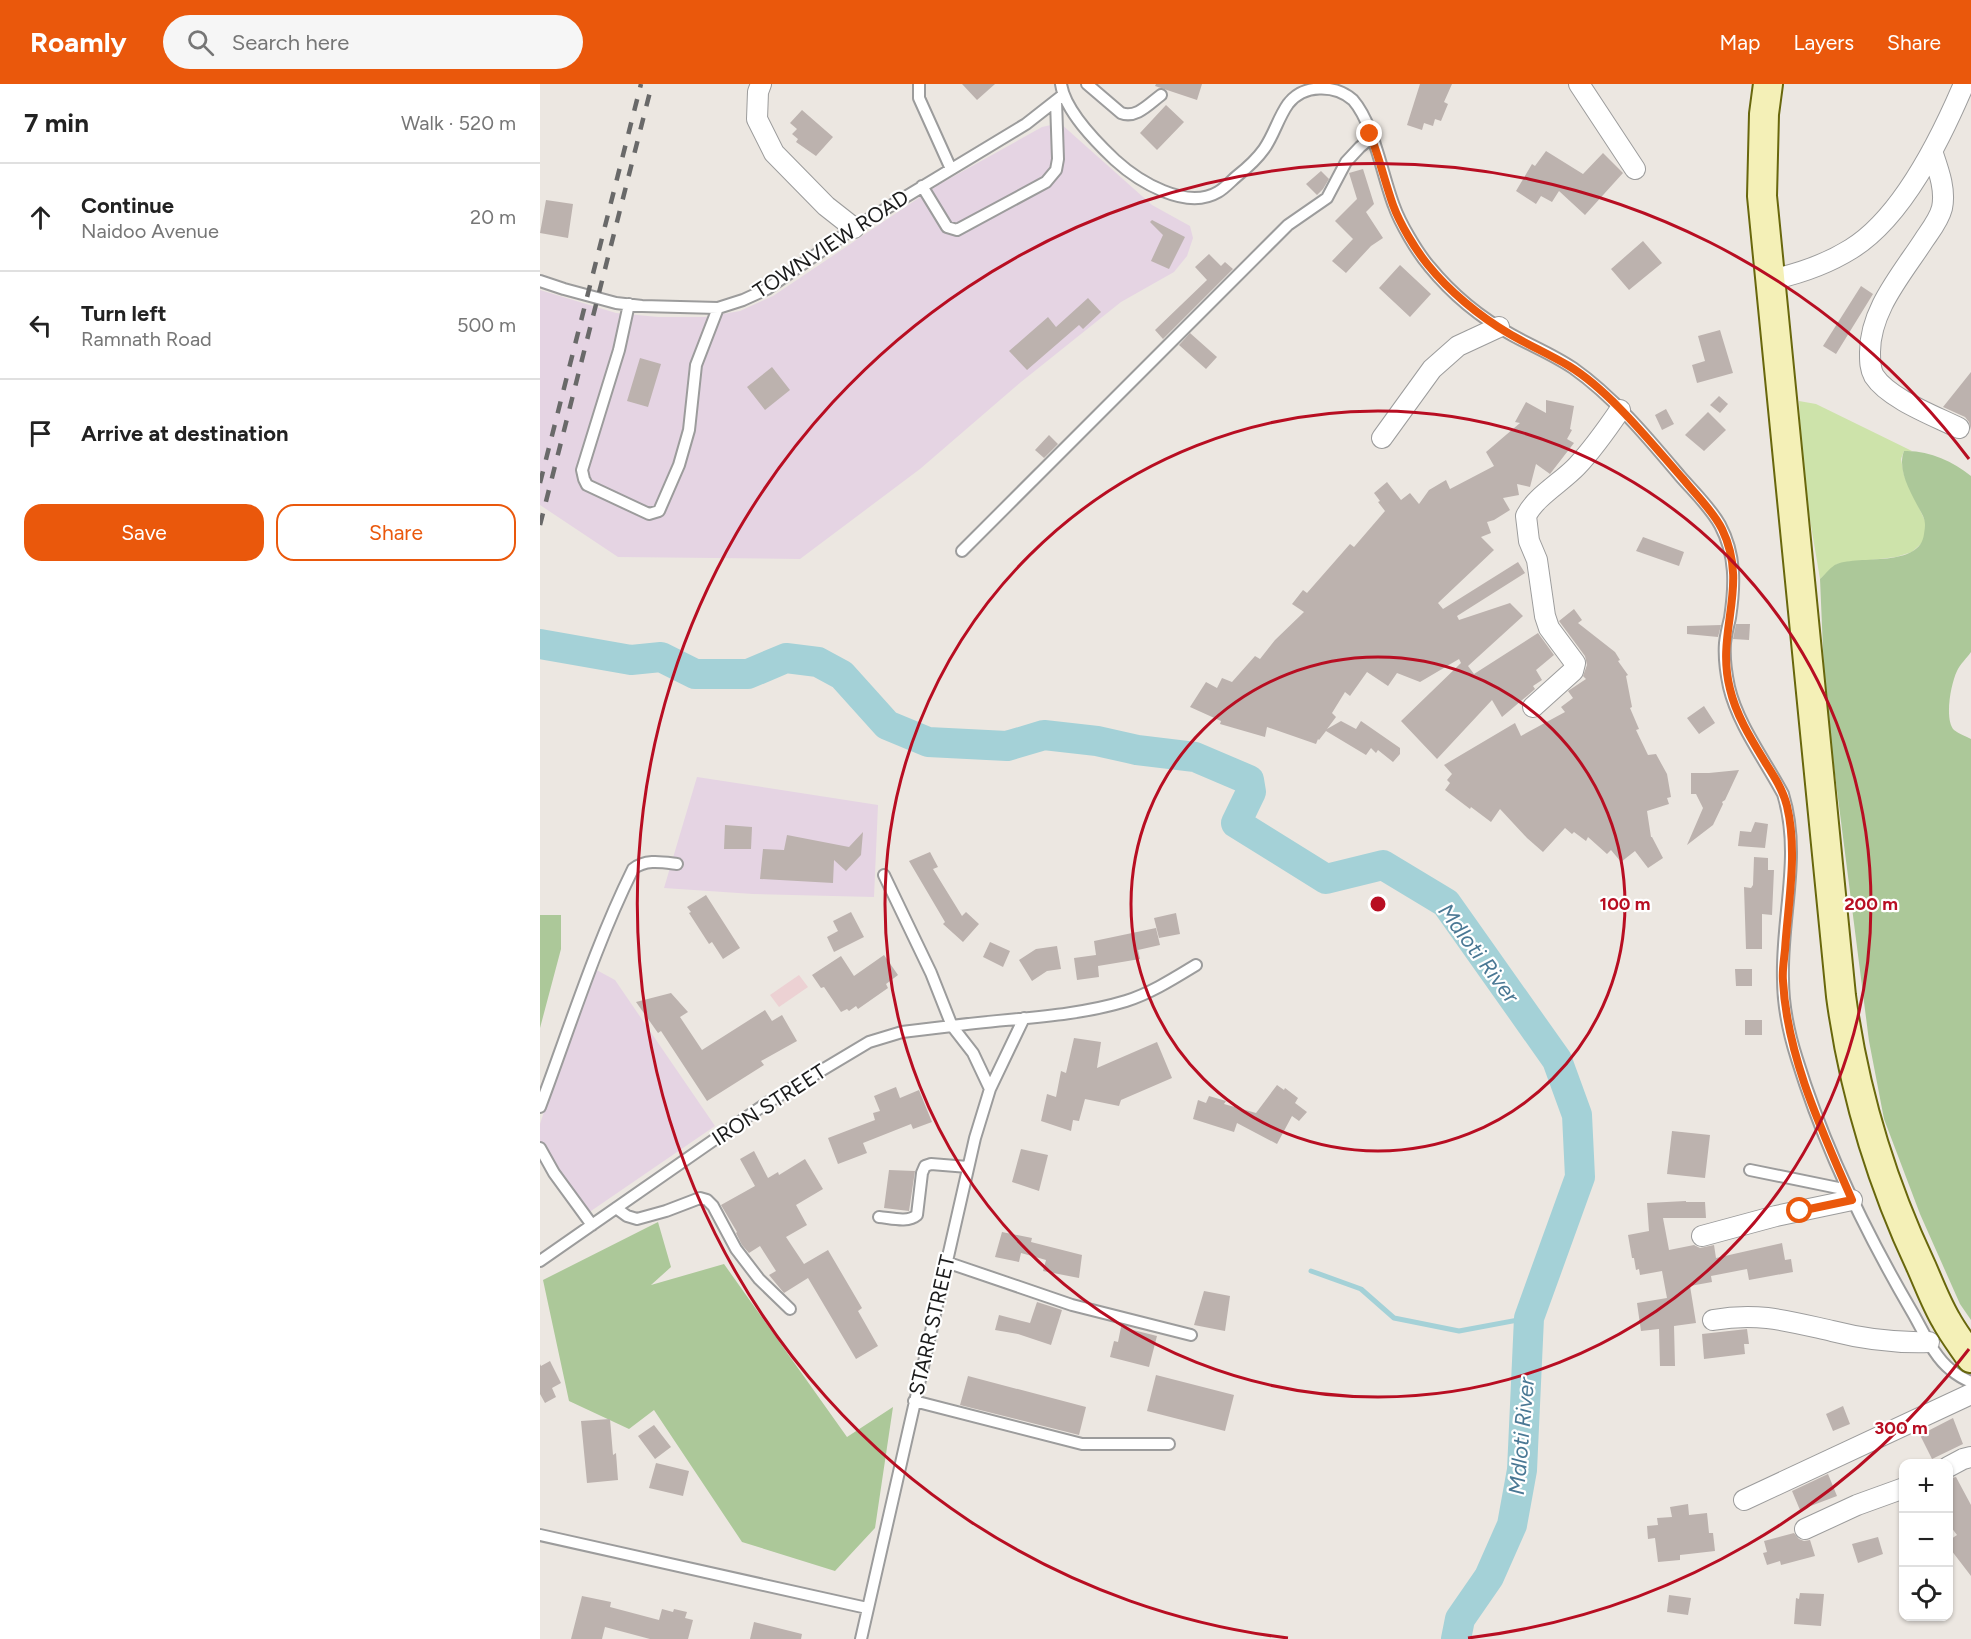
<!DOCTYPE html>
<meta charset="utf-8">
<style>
body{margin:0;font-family:Figtree,sans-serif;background:#f6f6f6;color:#222}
.controls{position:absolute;right:18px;bottom:18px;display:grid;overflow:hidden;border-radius:12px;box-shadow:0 2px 4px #0004}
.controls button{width:54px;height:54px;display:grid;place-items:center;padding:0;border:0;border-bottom:2px solid #e0e0e0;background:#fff;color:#222;font:30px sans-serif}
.stop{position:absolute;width:18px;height:18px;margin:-14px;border:4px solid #ea580c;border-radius:50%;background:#fff}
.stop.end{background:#ea580c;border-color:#fff;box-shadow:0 2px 6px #0008}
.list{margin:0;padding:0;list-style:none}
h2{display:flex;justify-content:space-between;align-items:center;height:78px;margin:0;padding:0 24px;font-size:26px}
h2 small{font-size:20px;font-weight:400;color:#767676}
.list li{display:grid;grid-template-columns:39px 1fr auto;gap:18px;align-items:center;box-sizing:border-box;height:108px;padding:0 24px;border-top:2px solid #e0e0e0}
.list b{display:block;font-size:22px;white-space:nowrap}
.list p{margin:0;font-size:20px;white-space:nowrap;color:#767676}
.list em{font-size:20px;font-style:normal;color:#767676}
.actions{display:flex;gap:12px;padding:18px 24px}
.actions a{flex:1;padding:14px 0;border:2px solid #ea580c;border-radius:18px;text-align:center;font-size:21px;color:#ea580c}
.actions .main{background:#ea580c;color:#fff}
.icon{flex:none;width:33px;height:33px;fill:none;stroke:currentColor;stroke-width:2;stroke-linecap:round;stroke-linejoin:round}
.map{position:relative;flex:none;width:1431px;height:1555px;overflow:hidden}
header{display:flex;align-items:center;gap:36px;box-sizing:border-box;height:84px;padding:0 30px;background:#ea580c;color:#fff}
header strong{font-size:28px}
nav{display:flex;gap:33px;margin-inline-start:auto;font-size:21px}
.search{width:420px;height:54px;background:#f6f6f6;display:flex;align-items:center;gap:15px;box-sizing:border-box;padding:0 21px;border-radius:33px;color:#767676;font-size:22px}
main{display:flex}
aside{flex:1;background:#fff}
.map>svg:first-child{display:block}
.commercial{fill:#ecd1d3}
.industrial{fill:#e5d4e3}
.grass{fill:#cde3aa}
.forest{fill:#acc899}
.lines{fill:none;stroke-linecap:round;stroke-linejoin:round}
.stream{stroke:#a4d1d7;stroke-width:5}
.river{stroke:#a4d1d7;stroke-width:30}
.building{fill:#bcb2ae}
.lane-casing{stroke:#9c9c9c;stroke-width:14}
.street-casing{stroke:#9c9c9c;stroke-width:22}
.secondary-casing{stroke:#68670c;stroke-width:32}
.lane{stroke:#fff;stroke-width:10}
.street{stroke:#fff;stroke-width:20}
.secondary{stroke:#f4f0b7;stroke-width:28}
.rail{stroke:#696969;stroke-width:4.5;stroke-dasharray:12 12;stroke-linecap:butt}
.route{stroke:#ea580c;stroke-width:8}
.ring{fill:none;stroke:#b80e22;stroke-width:3}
.labels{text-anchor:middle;stroke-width:4.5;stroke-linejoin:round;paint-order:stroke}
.street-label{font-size:21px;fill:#1b1b1b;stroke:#fff}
.water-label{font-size:22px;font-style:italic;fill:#4a7894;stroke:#fff}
.centre{fill:#b80e22;stroke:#fff;stroke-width:3}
.ring-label{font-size:18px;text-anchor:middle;font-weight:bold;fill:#b80e22;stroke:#fff;stroke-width:4.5;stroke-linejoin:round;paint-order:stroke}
</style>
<header>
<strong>Roamly</strong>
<div class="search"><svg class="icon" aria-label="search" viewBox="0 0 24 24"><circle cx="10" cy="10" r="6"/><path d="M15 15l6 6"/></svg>Search here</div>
<nav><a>Map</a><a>Layers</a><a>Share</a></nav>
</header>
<main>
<aside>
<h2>7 min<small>Walk · 520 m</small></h2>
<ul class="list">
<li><svg class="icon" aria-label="ahead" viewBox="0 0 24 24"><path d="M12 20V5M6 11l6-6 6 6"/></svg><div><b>Continue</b><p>Naidoo Avenue</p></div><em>20 m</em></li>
<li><svg class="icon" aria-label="left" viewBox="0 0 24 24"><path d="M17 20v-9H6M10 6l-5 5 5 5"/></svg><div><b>Turn left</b><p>Ramnath Road</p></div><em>500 m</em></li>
<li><svg class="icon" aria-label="arrive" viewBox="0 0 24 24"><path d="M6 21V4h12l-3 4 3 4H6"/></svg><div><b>Arrive at destination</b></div></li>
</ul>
<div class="actions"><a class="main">Save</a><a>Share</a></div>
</aside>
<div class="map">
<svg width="1431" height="1555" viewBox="0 0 1431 1555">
<rect width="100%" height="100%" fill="#ece7e1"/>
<path class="commercial" d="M259,891L268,903L239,923L230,911Z"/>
<path class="industrial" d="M520,39L612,121L650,142L653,154L647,172L634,188L581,218L481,298L380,385L260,475L78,473L0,421V206L76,229L118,233H165L200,227L233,212L398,101L502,43Z
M157,693L338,721L334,813L213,810L124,804Z
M51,883L75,896L175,1042L48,1129L0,1059V1040Z"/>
<path class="grass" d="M1259,317L1276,320L1372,367H1364L1361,375L1364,391L1386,439L1384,457L1372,468L1356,473L1297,480L1280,495L1263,394Z"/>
<path class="forest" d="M1364,367C1389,366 1412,377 1431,392V568C1427,574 1420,580 1417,587C1411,599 1404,636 1414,646C1419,650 1426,652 1431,655V1236L1420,1220L1380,1130L1344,1035L1329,957L1285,612L1280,495C1285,491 1291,482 1297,480C1319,471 1380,484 1384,450C1385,443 1386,439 1383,432C1374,414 1356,388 1364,367Z
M0,831H21V865L0,944Z
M118,1138L131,1183L111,1201L184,1180L307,1353L353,1323L335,1444L295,1487L202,1458L114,1326L89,1345L29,1317L3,1196Z"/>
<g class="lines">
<path class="stream" d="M771,1187L821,1205L854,1234L919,1247L989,1234"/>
<path class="river" d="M0,560L91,576L121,573L155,590H208L246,574L278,578L302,591L347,641L388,658L467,662L504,651L557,657L597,666L655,673L709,696L711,708L696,739L786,795L843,781L906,819L1017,976L1037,1031L1040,1093L989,1234L982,1386L972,1441L949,1493L920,1535L916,1555"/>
</g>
<path class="building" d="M422,0H455L437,16Z
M616,0H662L657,16L615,2Z
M880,0H912L904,18L908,20L901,37L895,35L893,42L884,39L882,46L867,41Z
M626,21L644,38L617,66L600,49Z
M262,26L293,53L276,72L256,58L258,55L252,50L257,45L250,39Z
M1006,67L1043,90L1063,69L1083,89L1045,131L1019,107L1012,118L1001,112L996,120L976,107L992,80L995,82Z
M823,85L834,120L826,128L843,154L831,162L806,189L792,177L813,155L795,137L817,115L809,89Z
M781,87L789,95L783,105L777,111L766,100Z
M6,116L33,120L28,154L0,149Z
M612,136L645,153L629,185L611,177L623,151L610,138Z
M1103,157L1122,179L1089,206L1071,185Z
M669,170L681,182L685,178L693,185L623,255L615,246L667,196L655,183Z
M860,181L891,210L870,233L839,204Z
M1321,202L1333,210L1296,270L1283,262Z
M548,214L561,228L543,245L539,241L487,286L469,267L508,233L516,243Z
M1180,246L1193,289L1157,299L1152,281L1165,277L1158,252Z
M650,249L677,273L666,285L639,261Z
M100,274L121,280L108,323L87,317Z
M232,283L250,306L225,326L207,303Z
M1431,288V346L1429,338L1425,333L1403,323Z
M1179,312L1188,320L1180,329L1170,321Z
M1006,316L1034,322L1030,345L1032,346L1027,355L1034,359L1010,390L996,380L990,403L977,400L979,411L963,414L970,426L954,436L947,438L951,449L941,453L954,466L898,519L903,525L978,478L985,489L917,532L919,536L970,519L983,532L928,582L934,590L998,549L1014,571L996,586L1002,596L993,602L995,605L987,612L962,633L952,616L897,675L861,637L921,579L919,575L880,598L857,589L848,602L827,588L810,612L805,608L792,629L796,633L787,645L801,637L816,645L821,637L860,664V670L853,678L838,666L836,669L831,664L826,671L786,647L779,656L778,655L776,660L727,643L725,653L680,640L681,637L650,623L666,598L677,604L682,594L692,598L715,572L720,575L735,556L764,528L752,520L763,506L767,509L810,460L814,463L845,427L838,418L840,417L834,409L847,398L861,416L870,409L879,420L889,406L906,396L910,405L954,382L946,368L980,339L975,338L986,318L1006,329Z
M1126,325L1134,340L1122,346L1115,331Z
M1168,328L1186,346L1164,367L1145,351Z
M509,351L518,360L504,374L495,366Z
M1103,453L1144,468L1139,482L1096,467Z
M1034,525L1042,536L1038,539L1075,568L1080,576L1078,577L1088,591L1086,592L1092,623L1090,624L1099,645L1096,646L1108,671L1116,670L1127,690L1131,713L1127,714L1129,720L1107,727L1111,753H1112L1123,774L1108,784L1095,767L1081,778L1071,766L1067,770L1048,753L1046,757L1034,748L1032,750L1025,744L1003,768L987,754L960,725L951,738L931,723L930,725L905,706L910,699L907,696L912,690L904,681L975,639L981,652L1025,628L1021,623L1033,614L1028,607L1046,595L1043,592L1047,581L1045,572L1019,537Z
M1196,540H1210L1209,556L1193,555Z
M1181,541L1178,553L1147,550V542Z
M1164,622L1175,639L1159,650L1147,634Z
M1199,686L1185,716L1182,718L1183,720L1173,741L1147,761L1163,724L1156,710H1151V689H1169Z
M1215,738L1228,740L1225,764L1198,762L1200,747L1211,748Z
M185,741L212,743L211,765H184Z
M323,748L321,771L306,787L294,776L293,799L220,795L223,765L244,766L247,751L309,763Z
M390,768L398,783L393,785L422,832L426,828L439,840L423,858L403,840L405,838L369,777Z
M1214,773L1228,774V786H1234L1232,831L1222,830V865H1206L1204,803L1211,804L1213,801Z
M166,811L200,864L183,875L172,858L169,860L149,829L151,828L147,823Z
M311,828L324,853L294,868L287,853L298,847L293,837Z
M636,829L640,850L619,854L614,834Z
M616,844L620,861L598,866L600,875L558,882L559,893L537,896L534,874L556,871L554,857Z
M450,858L470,867L463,883L443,873Z
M517,862L521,885L507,887L492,897L479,876L496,865Z
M344,871L358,891L346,900L348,904L318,925L316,922L309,927L307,925L301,928L284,903L281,904L272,891L301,872L314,892Z
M1195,885H1212V902H1196Z
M131,909L148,928L140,933L162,966L225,926L232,937L242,931L257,957L221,977L224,981L167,1017L121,947L118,949L96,918Z
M1205,936H1222V951H1205Z
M534,954L561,958L557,984L617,958L632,994L581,1016L579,1022L545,1015L539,1037L533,1036L531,1047L501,1037L507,1010L516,1013L521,987L526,989Z
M737,1001L744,1006L745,1004L758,1014L755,1019L767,1028L759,1037L752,1032L737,1060L697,1039L694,1048L653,1035L658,1016L666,1019L669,1012L686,1017L684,1020L716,1029Z
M356,1003L360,1014L379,1006L392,1038L373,1045L371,1040L323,1059L327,1069L298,1080L288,1054L335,1036L333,1029L340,1027L334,1012Z
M1132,1047L1170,1051L1165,1094L1127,1090Z
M481,1065L508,1071L499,1107L472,1098Z
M214,1067L228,1094L238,1088L239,1091L265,1075L283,1105L256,1121L267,1141L246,1153L264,1180L288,1166L322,1224L318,1227L338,1262L316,1275L268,1194L244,1209L229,1191L236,1187L220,1162L209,1169L202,1161L196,1149L197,1148L181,1121L215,1102L200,1075Z
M349,1086L375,1087L369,1127L344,1124Z
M1146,1117V1118H1165L1166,1134H1123L1129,1166L1154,1161L1160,1164L1174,1161L1176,1174L1242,1159L1245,1176L1251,1175L1253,1188L1209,1196L1207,1185L1171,1192L1172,1198L1150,1202L1156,1239L1134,1242L1135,1282H1120L1119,1245L1101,1247L1097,1219L1127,1214L1122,1187L1100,1191L1099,1185L1096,1186L1094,1174H1092L1088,1151L1109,1147L1107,1119Z
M462,1148L492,1154L491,1158L542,1171L539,1194L503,1187L506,1176L481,1169L479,1178L455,1173Z
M664,1207L690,1212L685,1247L654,1241Z
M497,1218L522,1226L511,1261L478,1250L455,1246L459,1231L490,1239Z
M581,1243L617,1252L609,1283L570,1273L574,1257L578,1258Z
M1207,1245L1209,1260H1204L1205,1270L1164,1275L1162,1250Z
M10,1277L21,1299L12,1304L16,1313L5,1319L0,1310V1280L1,1282Z
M616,1291L694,1311L685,1347L607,1327Z
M428,1292L546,1323L539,1351L420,1321Z
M1303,1322L1310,1340L1293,1347L1286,1330Z
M1413,1334L1423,1360L1392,1375L1380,1351Z
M70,1335L73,1371L76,1369L78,1396L47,1399L41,1337Z
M114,1341L131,1363L115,1375L98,1352Z
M116,1379L149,1387L143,1412L109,1404Z
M1288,1390L1297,1412L1260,1426L1252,1407Z
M1416,1393L1431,1421V1492L1408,1462V1457L1417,1451L1408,1439V1395Z
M1148,1420L1149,1431L1167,1429L1169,1449H1173L1175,1467L1140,1471V1476L1118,1478L1115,1454L1108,1455L1107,1442L1118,1441L1117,1434L1132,1433L1130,1423Z
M1254,1449L1259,1455L1264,1457L1270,1456L1275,1472L1241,1481L1240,1477L1227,1481L1223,1469L1227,1468L1224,1457Z
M1338,1453L1343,1470L1318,1479L1312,1460Z
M1260,1509L1284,1510L1281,1542L1254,1540L1256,1514L1259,1515Z
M1129,1511L1151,1514L1148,1531L1127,1528Z
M42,1512L71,1518L70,1523L119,1536L122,1525L133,1528L134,1525L147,1528L145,1534L153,1536L148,1555H110L65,1543L62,1555H31Z
M214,1538L262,1550L261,1555H210Z"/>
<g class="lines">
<g class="lane-casing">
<path id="lane" d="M379,0V14L411,85
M521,0C525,27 556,58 575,76C598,97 646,127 678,108C685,104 691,97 697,92C707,84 717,75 724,65C734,51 738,34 748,20C763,0 795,0 813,16C834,40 842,91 854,122C860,139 877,168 889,182C911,209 941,234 972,251C992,262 1014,271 1033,284C1074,313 1108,354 1140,392C1154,408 1170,423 1180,441C1196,471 1195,501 1190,534C1188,542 1186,550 1185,559C1184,572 1186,589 1189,603C1198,641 1225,676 1243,710C1262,771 1241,833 1243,895C1243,921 1249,950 1257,975C1284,1063 1325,1147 1371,1226C1383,1246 1393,1272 1411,1286C1417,1291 1424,1295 1431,1298
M547,0L581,29C596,35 609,20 621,11
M382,102L407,143L417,146L506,98L516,86L518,75L516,17
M0,197L24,205L76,219L102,222L178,224L203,216L227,205L314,144L486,40L523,11
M89,220L79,266L42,386L44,395L47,401L109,430L119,427L139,381L149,346L156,281L178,224
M422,467L748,141L787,114L806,78L820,63L831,54
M344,791L391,889L412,942C469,934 530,934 586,917C611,909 633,895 656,881
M0,1023C30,943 55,862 93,785C106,775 121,778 137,780
M0,1064L14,1089L52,1141
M1210,1086L1308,1106
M76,1124L87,1132L97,1135L126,1127L160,1114L167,1116L173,1122L196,1165L219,1195L250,1225
M339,1133C351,1134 368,1139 377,1131L382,1089L385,1082L391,1080L428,1083
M0,1177L227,1019L329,958L362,948L412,942L433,969L450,1005
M406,1178L532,1221L651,1251
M374,1317L542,1360H629
M0,1451L327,1524
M321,1555L435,1054L450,1005L484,934"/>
</g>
<g class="street-casing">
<path id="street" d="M221,0L218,8L217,35L234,69L286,122L314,144
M1039,0L1095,85
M1392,67C1398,85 1406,105 1402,124C1399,136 1390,147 1384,156C1362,190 1329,227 1330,270C1330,277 1330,285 1334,292C1349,315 1395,332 1419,344
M1230,196C1258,190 1287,180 1311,165C1363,133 1401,54 1424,0
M842,354L892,285L918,262L959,243
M993,623L1033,587L1035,579L1009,544L1005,532L997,476L989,457L986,432C995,413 1022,398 1037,382C1053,365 1067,345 1080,326
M1162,1152L1236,1132L1312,1116
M1173,1236C1219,1228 1248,1237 1292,1247C1323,1255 1357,1259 1389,1258
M1408,1383L1423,1375L1431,1373
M1204,1416L1431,1310
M1265,1445L1317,1421L1364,1404"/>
</g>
<g class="secondary-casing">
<path id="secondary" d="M1228,0L1224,30L1222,112L1301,912C1314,1008 1340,1095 1381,1182C1389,1200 1396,1219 1406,1236C1413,1249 1423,1262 1431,1274"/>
</g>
<use href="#lane" class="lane"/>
<use href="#street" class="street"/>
<use href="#secondary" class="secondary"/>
<path class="rail" d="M0,399L101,0
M0,441L112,0"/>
</g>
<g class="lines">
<path class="route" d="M830,50C839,73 845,98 853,121C860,140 875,165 888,181C909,207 939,232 968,249C988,261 1009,270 1029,282C1070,307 1112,360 1144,396C1157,412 1173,427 1182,445C1210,503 1175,547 1190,605C1196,631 1211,655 1225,678C1234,692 1243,706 1247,722C1258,768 1248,819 1245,866C1244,876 1242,887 1243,897C1247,973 1282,1047 1312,1116L1260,1127"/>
</g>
<g class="ring">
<circle cx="838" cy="820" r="247"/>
<circle cx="838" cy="820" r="493"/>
<path d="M1429 1265A740 740 0 0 1 928 1554M748 1554A740 740 0 1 1 1429 375"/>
</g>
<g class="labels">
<g class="street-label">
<text transform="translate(291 160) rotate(-33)" y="7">TOWNVIEW ROAD</text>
<text transform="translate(229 1021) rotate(-33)" y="7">IRON STREET</text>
<text transform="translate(392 1241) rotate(-77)" y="7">STARR STREET</text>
</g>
<g class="water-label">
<text transform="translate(939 869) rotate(53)" y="8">Mdloti River</text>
<text transform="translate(981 1352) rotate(-85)" y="8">Mdloti River</text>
</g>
</g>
<circle cx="838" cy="820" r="9" class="centre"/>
<g class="ring-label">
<text x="1085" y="826">100 m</text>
<text x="1331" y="826">200 m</text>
<text x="1361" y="1350">300 m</text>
</g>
</svg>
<div class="controls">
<button>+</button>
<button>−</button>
<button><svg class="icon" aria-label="locate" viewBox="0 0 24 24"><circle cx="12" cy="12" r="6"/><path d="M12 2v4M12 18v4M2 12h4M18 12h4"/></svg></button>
</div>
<div class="stop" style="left:1260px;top:1127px"></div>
<div class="stop end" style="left:830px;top:50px"></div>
</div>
</main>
